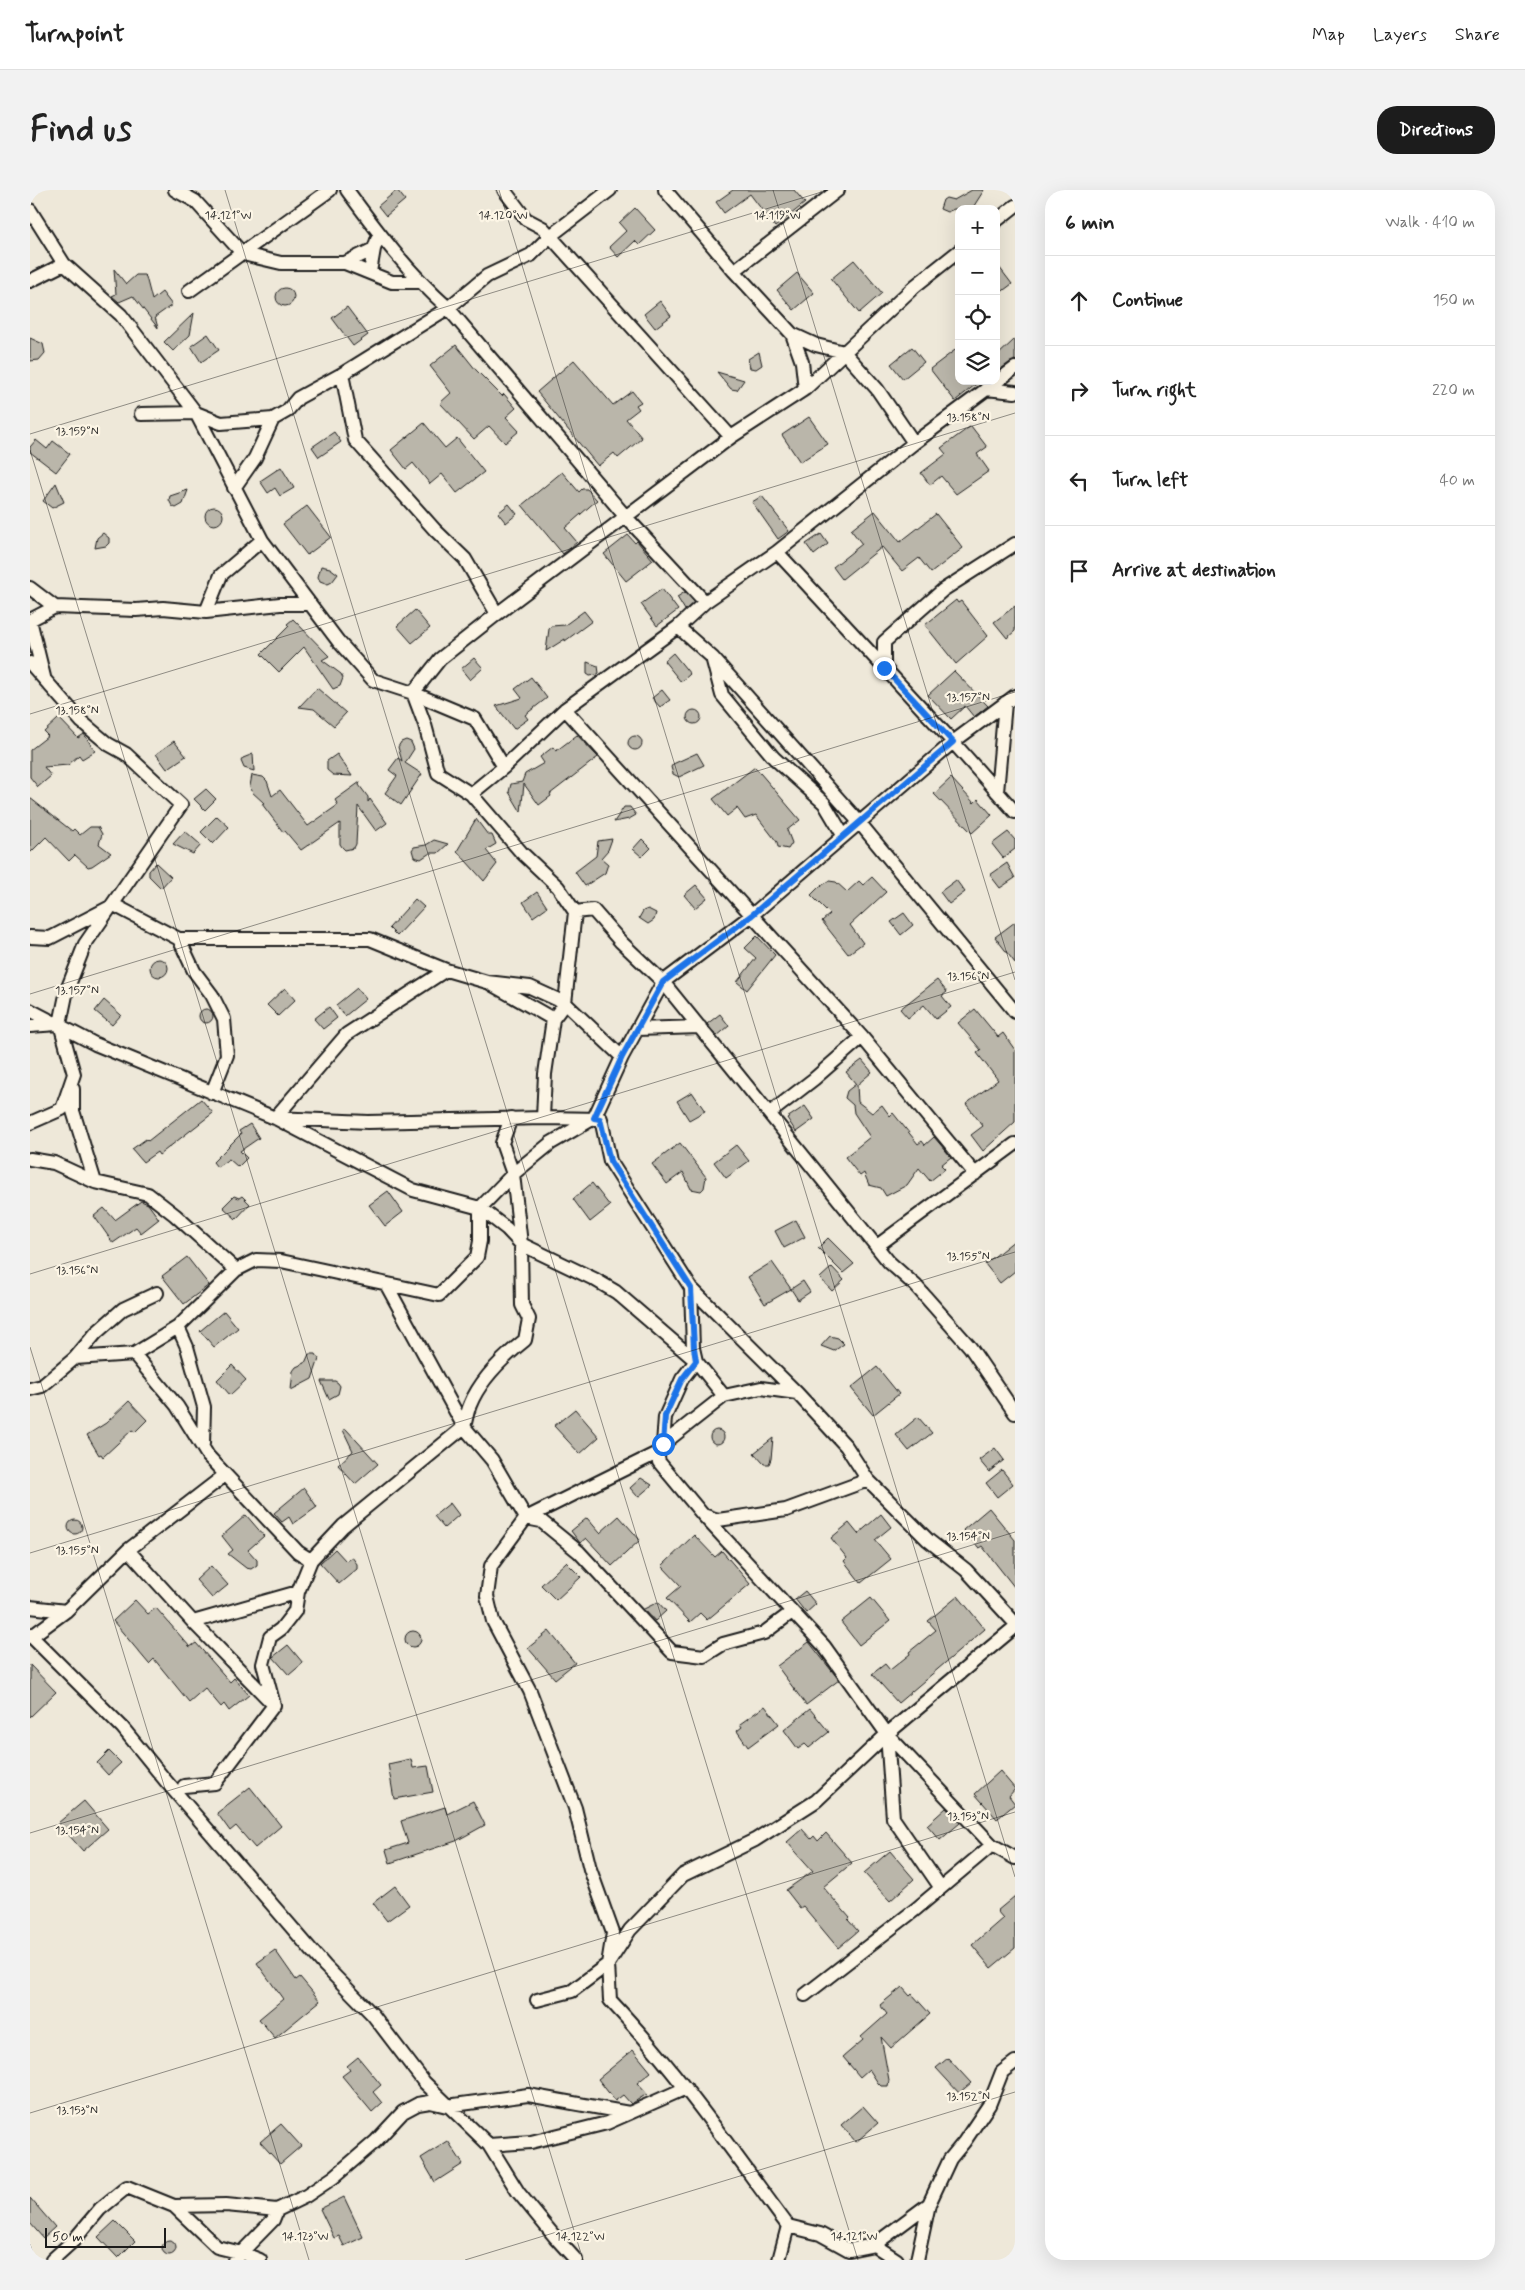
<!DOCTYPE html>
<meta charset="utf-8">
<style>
body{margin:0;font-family:Mynerve,sans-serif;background:#f2f2f2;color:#222}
.controls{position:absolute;right:15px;top:15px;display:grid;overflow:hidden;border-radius:10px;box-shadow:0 5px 20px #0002}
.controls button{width:45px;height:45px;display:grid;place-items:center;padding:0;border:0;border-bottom:1px solid #e0e0e0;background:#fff;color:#222;font:25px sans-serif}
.scale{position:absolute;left:15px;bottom:12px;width:121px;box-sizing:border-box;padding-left:5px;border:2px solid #1c1c1c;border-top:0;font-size:14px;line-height:18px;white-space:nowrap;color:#1c1c1c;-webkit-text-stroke:4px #fcf5e5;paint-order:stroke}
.stop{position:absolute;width:15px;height:15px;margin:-11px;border:4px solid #1a73e8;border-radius:50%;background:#fff}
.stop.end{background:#1a73e8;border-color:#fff;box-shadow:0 1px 5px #0008}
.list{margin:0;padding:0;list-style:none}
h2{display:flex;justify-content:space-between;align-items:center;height:65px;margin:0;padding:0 20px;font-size:21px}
h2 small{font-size:16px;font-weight:400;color:#767676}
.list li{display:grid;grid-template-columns:32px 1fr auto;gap:15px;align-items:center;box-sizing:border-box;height:90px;padding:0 20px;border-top:1px solid #e0e0e0}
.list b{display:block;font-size:19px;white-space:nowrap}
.list em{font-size:16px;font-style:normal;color:#767676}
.icon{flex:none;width:28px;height:28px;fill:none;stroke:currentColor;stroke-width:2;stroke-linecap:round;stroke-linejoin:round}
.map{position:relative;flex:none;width:985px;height:2070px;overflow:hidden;border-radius:20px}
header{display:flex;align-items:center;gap:30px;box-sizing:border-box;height:70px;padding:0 25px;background:#fff;border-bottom:1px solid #e0e0e0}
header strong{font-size:24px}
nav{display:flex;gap:28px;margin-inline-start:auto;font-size:18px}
.intro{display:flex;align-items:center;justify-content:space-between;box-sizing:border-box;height:120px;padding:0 30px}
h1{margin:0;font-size:35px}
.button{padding:12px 22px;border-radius:20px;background:#1c1c1c;color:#fff;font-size:18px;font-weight:700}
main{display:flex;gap:30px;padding:0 30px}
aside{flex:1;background:#fff;border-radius:20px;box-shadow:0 5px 20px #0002}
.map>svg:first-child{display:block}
.building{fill:#bab6aa;stroke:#1c1c1c}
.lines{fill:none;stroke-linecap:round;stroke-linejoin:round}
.street-casing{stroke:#1c1c1c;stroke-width:16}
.street{stroke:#fcf5e5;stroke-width:12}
.route{stroke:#1a73e8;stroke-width:6}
.ticks{fill:none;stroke:#1c1c1c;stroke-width:1;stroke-opacity:0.45}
.ticks-label{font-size:12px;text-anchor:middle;fill:#1c1c1c;stroke:#fcf5e5;stroke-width:4.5;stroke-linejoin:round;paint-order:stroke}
</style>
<header>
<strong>Turnpoint</strong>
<nav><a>Map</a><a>Layers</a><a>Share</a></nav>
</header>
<div class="intro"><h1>Find us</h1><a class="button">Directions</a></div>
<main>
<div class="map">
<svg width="985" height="2070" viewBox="0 0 985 2070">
<rect width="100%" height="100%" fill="#eee8d9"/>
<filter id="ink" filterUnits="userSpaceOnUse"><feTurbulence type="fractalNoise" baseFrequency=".02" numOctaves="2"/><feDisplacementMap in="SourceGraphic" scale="10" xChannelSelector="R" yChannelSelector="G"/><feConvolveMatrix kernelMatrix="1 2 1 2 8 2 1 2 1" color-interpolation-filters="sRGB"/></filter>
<g filter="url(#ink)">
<path class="building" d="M367,0L375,10L356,26L348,16Z
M703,0H764L775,13L745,37L720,4L694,23L686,12Z
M942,0H954L942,19H924L917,22L910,19L913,10L916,8L924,10Z
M605,18L625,40L609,55L605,51L588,67L579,57L596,41L589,33Z
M824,70L852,103L829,123L801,89Z
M966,73L982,94L966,106Z
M84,79L96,94L106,85H114L116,87L122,110L132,102L142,115L125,127L128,138L103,106L89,112L82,106L86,104Z
M767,83L784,103L764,120L747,100Z
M246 107a9 9 0 1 1 18 0a9 9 0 1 1-18 0Z
M630,111L641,126L625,138L614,124Z
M317,117L338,145L323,156L302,128Z
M164,123L160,145L143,161L134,152Z
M178,144L189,160L171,172L161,156Z
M0,148L13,154L15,163L9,170L0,171Z
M985,149V170L966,182V167Z
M426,155L446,180L472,206L474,204L486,218L476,227L489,241L475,253L459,236L444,249L410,213L421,203L400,176Z
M882,157L894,172L873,189L861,174Z
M929,157V191H950L925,211L900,179Z
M729,162L732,175L726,179L720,178L718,169Z
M544,170L583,215L602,201L611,212L606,215L609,219L596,229L612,248L588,268L584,263L568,276L507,202Z
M687,182L714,190L707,200L701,199Z
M779,227L798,254L770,272L752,245Z
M394,233L415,258L427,248L454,282L427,303L412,284L400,294L383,273L376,279L361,260Z
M941,236L957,257L947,264L959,281L926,304L911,286L900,295L891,283L916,264L911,258Z
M304,242L311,252L289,267L282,257Z
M6,250L17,259L23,251L40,264L26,282L0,262V257Z
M251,277L264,298L250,306L245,298L238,303L230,291Z
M532,282L549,302L552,299H557L567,310L535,338L547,352L533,364L492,315Z
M26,293L34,312L22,318L13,311Z
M158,300L153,314L146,318L142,316L139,310L140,306Z
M732,306L759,341L748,349L722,312Z
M479,314L487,324L476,333L468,323Z
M277,316L301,347L277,365L253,334Z
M175 326a9 9 0 1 1 18 0a9 9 0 1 1-18 0Z
M845,321L870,352L906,324L933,358L901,383L889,368L872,381L852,357L812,389L803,377L832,354L821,340Z
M73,343L79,348V353L76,356L65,358L67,348Z
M791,344L798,354L784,365L776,354Z
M598,345L605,353L607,351L623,370L596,391L574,364Z
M291,376L300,378L308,384L302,392L298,394L290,391L288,387Z
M632,399L648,420L627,436L611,414Z
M655,402L664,412L655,420L647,407Z
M926,410L928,413L931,411L958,446L926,474L895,435Z
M985,416V441L977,448L964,432Z
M385,420L400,438L382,453L367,436Z
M554,421L562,431L535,451V449L516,461L519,439L521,436L535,435Z
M263,429L299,466L292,470L311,484L313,488L310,496L303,499L274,457L249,482L231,464L259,436L257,434Z
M643,463L660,484L651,492L634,471Z
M444,468L453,478L440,490L431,479Z
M557,472L568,476L569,483L566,485L560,486L557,484Z
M924,481L958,516L944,527L935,516L921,529L898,505Z
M501,487L517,508L495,525L498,529L484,539L466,516L492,508L485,499Z
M287,498L316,523L304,536L284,519L269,517Z
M632,500L640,510L630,517L622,508Z
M657 527a7 7 0 1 1 14 0a7 7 0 1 1-14 0Z
M29,528L48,548L54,544L65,561L52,569L49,565L38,575L14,577L21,586L8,597L0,587V560L18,546L14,542Z
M547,545L568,567L520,604L521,606L509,615L494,594L491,622L479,602L481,594L492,592L495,584L514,573L510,567L523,557L526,561Z
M598 553a7 7 0 1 1 14 0a7 7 0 1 1-14 0Z
M376,550L381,552L384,559L375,573L392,584L371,615L355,603L367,586L359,580L368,568L372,571L368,557L371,552Z
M144,551L156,566L137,579L126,564Z
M667,563L674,575L649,587L643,584L641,577L643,574Z
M223,564L224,581L214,578L211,571L213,568Z
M307,564L322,586L303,585L297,580V571Z
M725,577L770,630L757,640L762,653L758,659L748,657L747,652L726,625L715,629L707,618L697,626L683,609Z
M222,585L233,587L237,591L242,606L250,600L278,636L308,615L305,610L330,592L329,595L338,607V612L340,609L357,633L346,641L328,616L326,654L324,658L315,660L312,657L310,654V633L271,660L255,641L253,642L232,614L234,613L221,601L220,596Z
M921,588L944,613L948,609L962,625L942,643L904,604Z
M176,599L186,609L175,620L164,609Z
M0,608L42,641L44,639L50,645L60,637H68L72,644L69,654L81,663L62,676L58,677L45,665L39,671L16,647L0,663Z
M594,617H600L606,625L599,629L584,632Z
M187,626L199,637L183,654L171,642Z
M446,629L458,645H462L466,654L456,660L467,674L454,691L427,661Z
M155,641L171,655L163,664L143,654Z
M978,642L985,650V659L973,668L962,654Z
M582,649L578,660L571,668L578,674L575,683L555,696L545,682L566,666L568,651Z
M612,649L621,658L612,667L603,659Z
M404,650L418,654L408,663H400L391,669L384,667L382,660L384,657L396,655Z
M126,673L141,687L131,698L119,686V681Z
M977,673L985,688L970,698L960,685Z
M842,687L856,702L820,735L833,753L818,764L792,731L800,724L781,705L789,697L799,691L806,692L817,702L829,691L833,695Z
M926,690L935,702L919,714L910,702Z
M666,695L677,708L665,718L654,705Z
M507,702L517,717L503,727L493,712Z
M385,709L394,717L367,746L359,738Z
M618,719L626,723L624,730L618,734L609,728L613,721Z
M874,723L883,735L871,745L861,732Z
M985,732V773L965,747Z
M727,746L745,765L717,800L707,792L726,768L715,758Z
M120 778a9 9 0 1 1 18 0a9 9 0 1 1-18 0Z
M907,790L917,802L912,806L921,817L906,829L894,815L878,828L870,819Z
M255,798L265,810L248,826L237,815Z
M327,798L336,809L315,826L306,815Z
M74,810L91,825L82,835L65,821Z
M299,817L307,828L293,839L284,829Z
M169 826a7 7 0 1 1 14 0a7 7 0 1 1-14 0Z
M945,819L968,847L973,843L985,860V932L953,961L941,945L953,936L936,914L968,890L947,863L951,860L928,833Z
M690,824L699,836L687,846L677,834Z
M832,870L842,882L827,895L828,912L842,923L852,915L860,926L863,923L888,954L892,951L895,955L904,947L921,967L911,975L915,979L900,991L889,978L877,995L856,1006L851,998L839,995L834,983L830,986L815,967L840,947L824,923L823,915L815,908L817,901L826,894L816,882Z
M662,902L675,921L659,930L647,911Z
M171,909L183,923L129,965L127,962L113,972L102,959L116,949L118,951Z
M775,916L784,929L766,942L757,928Z
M220,934L229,948L210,961L217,968L208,977L199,969L187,977L183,972L211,944L209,941Z
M650,953L676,987L674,998L671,1001L661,999L653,982L637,994L622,974Z
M706,955L719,971L696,988L684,972Z
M562,993L580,1016L560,1032L543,1009Z
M358,1001L373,1022L355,1036L339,1015Z
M204,1006L209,1008L212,1006L220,1014L206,1029L193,1017Z
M111,1011L118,1014L129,1029L111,1043L106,1037L83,1053L64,1026L74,1018L85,1030Z
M766,1030L775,1047L754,1058L745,1041Z
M798,1048L824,1074L813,1083L788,1058Z
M985,1050V1081L970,1093L955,1074Z
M157,1067L179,1095L154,1114L132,1086Z
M742,1072L761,1099L735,1114L718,1087Z
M802,1077L814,1090L802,1101L790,1088Z
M773,1091L780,1102L768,1110L761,1099Z
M194,1121L208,1138L184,1157L170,1141Z
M800,1146L808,1148L814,1154L804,1161L791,1156Z
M279,1164H286L289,1169L282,1189L261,1200L263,1181L266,1177L275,1173Z
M202,1175L216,1190L200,1205L187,1190Z
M847,1177L869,1204L843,1225L821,1198Z
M291,1191H305L308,1193L310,1196L308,1204L299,1209Z
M99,1211L117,1230L105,1242L102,1240L73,1267L71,1264L69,1265L57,1245L76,1233Z
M545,1219L569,1247L550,1264L524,1236Z
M888,1227L902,1243L879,1261L866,1245Z
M316,1239L348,1274L325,1294L308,1275L323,1261L313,1240Z
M680 1247a7 7 0 1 1 14 0a7 7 0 1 1-14 0Z
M743,1248L741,1269L739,1274H734L724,1263Z
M965,1258L974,1270L959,1282L949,1270Z
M972,1280L983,1294L967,1307L956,1293Z
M611,1288L622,1295L608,1307L600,1298Z
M274,1298L287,1317L263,1334L259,1327L252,1332L244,1323Z
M420,1313L429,1325L414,1338L404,1326Z
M959,1318L985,1350V1398L952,1356L949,1358L933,1340Z
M851,1324L861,1337L845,1350L861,1369L831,1393L814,1371L817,1368L801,1348L819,1333L828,1344Z
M216,1325L234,1346L218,1360L227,1370V1375L221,1379L216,1378L198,1364L203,1360L192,1346Z
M589,1326L610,1350L582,1376L556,1348L550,1353L541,1341L557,1328L570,1343Z
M38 1337a7 7 0 1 1 14 0a7 7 0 1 1-14 0Z
M664,1345L685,1367L692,1361L720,1394L677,1430L670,1423L660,1432L637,1408L651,1396L632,1376Z
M305,1359L316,1371L322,1367L327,1374V1379L309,1394L290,1373Z
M536,1372L551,1387L526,1410L511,1395Z
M181,1376L198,1395L182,1408L166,1390Z
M775,1401L786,1414L776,1423L765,1409Z
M928,1406L955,1439L868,1513L842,1484L855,1474L860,1480L880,1464L879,1462L906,1440L898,1431Z
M841,1408L860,1431L829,1455L811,1432Z
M105,1410L118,1424L126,1418L160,1457L166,1453L200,1492L204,1488L219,1505L199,1521L194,1514L191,1517L175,1498L159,1512L124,1469L119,1474L83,1431Z
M628,1412L636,1421L625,1431L614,1419Z
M519,1441L545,1473L525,1489L498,1458Z
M375 1449a8 8 0 1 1 16 0a8 8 0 1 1-16 0Z
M779,1452L809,1490L776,1515L747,1476Z
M258,1455L273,1473L259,1485L243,1467Z
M0,1475L26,1502L0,1527Z
M735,1516L749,1534L718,1557L707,1541L712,1537L710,1534Z
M780,1519L799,1542L779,1558L775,1554L768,1559L754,1540Z
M79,1561L91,1573L78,1585L67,1573Z
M381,1569L383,1578L398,1576L403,1602L364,1609L358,1574Z
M970,1581L985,1599L979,1606L985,1614L967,1629L945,1604Z
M220,1597L251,1636L225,1658L206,1636L200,1641L187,1623Z
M54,1611L78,1639L53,1661L28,1633Z
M443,1611L455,1635L426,1651L360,1673L356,1660L378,1653L371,1631L415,1617L417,1624Z
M916,1618L930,1633L910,1650L897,1635Z
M772,1639L781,1649L784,1646L788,1651L796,1643L822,1673L793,1697L820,1728L818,1730L828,1741L808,1758L773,1716L770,1718L756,1700L783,1681L757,1652Z
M860,1661L884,1689L860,1711L834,1683Z
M365,1696L379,1715L357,1731L343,1713Z
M985,1706V1758L961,1778L942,1755L973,1728L967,1721Z
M245,1760L266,1790L270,1787L290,1811L245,1848L229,1829L253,1809L227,1773Z
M872,1797L880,1806L882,1804L900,1824L861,1858L851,1847L859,1890L858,1896H851L848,1893L839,1879L830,1887L813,1867L833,1850L831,1847L857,1824L850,1815Z
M603,1860L621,1882L607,1893L617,1904L601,1914L593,1905L585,1911L568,1889Z
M328,1867L351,1895L343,1902L352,1913L342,1922L312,1886L320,1880L317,1876Z
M918,1868L941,1893L929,1903L906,1878Z
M833,1916L848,1933L826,1952L811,1935Z
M251,1934L271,1956L250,1974L230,1952Z
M418,1951L433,1974L405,1992L391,1968Z
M314,2007L333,2047L314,2056L309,2046L304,2048L290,2019Z
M0,2008L25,2037L13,2048L0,2033Z
M85,2031L105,2051L88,2068L68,2047Z
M132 2058a7 7 0 1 1 14 0a7 7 0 1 1-14 0Z"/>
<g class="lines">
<g class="street-casing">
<path id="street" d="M145,0L165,11L213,64L251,73H315L362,92H389
M317,0C349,44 378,82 418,118L595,326L675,412
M474,0L496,29L513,38L701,247
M635,0L704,81L762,144L772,172L775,199
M0,20L34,74L91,125L166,223L232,350L308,451L343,490L383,503L445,529L474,577
M966,31L985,16
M315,73L344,59
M704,81L808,0
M340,82L344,59L349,44
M0,91L34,74
M159,101L300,0
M762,144L786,155L814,162L847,199L884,253
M312,184L325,250L405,340L435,369L467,424
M956,199L985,202
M111,224L166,223L191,233L243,229L257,221L268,208L312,184L418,118L457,86L501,65L519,47L580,0
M204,298L225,268L243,229
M747,362L923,552L985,622
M0,398L25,417
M176,422L250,414H280
M0,430L25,417L106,420L133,418L176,422L191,385L232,350
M0,430L14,487
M648,437L683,468L829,632L985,822
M683,471L692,505L744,568L794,613L813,645
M0,473L52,532L78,554L96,564L151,615L55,754L37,800L30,834L44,884L32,919L0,933
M854,478V452L913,400L985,354
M535,519L832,847L945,984
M967,602L975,513
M441,604L408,583L395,535L383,503L410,469L467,424L701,247L775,199L885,96L929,61
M84,715L149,749H340L416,780
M545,722L563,720L591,752L633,792L859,1072L886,1096L940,1157L985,1223
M0,747L20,748L82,716
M149,749L164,781L182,805L194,829L197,865L182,903
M461,794L523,829
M0,820L65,854L245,928L383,1000L450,1018L477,1039L491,1054L564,1089L586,1102L666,1171L694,1206L731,1198L767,1203L816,1256L838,1290L898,1350L936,1380L985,1433
M0,836L27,834
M607,839L670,837
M592,867L535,813L500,797L457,792L416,780L317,844L245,928L338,932L513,928L571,929L580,971L661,1098L767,1203
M43,899V921L65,992L118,1004L145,1025L206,1080
M740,923L784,889L832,847
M513,928L515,884L523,829L535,813L545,722L528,697L491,662L441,604L474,577L535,519L648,437L675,412L747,362L884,253L985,178
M0,969L24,973L65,992
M847,1056L985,954
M356,1094L434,1237L462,1270L496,1328L511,1331L549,1362L642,1462L674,1466L693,1454L734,1443L762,1422
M148,1137L157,1157L174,1217L173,1254
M104,1164L147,1216L178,1266L268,1362L281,1370
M45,1168L66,1143L93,1119L127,1103
M0,1199L12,1196L45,1168L104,1164L148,1137L206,1080L226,1070L251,1071L409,1105L447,1067L450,1051V1018L483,984L521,953L564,928L592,867L633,792L722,725L923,552L985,506
M694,1206L633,1254L627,1263L629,1272L673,1325L794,1456L857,1544L962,1655L985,1668
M633,1254L635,1227L652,1189L666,1171L663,1158L661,1098
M673,1325L688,1330L756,1320L838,1290
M98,1360L163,1432L242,1513
M0,1417L36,1421
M163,1432L268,1402
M0,1445L92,1537L135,1590L295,1776L343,1825L394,1892L459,1955L488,2002L525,2047L546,2070
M2,1446L36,1421L98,1360L195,1285
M857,1544L863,1628L911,1698
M154,1596L185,1593L244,1515L233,1474L240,1447L251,1439L265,1421L268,1402L281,1370L313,1336L434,1237C436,1230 437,1222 440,1215C450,1190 475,1166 495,1150L499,1129L492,1115L491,1054L483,984L472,953L481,928
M775,1805L886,1719L962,1655
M507,1810L542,1801L578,1774L583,1743L560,1679L545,1618L500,1501L463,1431L457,1406L461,1376L496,1328L627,1263
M459,1955L501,1952L577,1933L656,1898
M144,2016L187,2057L212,2063L230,2070
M844,2055L899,2014
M22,2070L44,2050L70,2019L97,1997L144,2016L196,2015L247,2020L276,2006L304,1987L346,1951L373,1922L388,1914L400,1912L417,1916L498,1905L599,1923
M204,2070L243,2030L247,2020
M749,2070L758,2036
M867,2070L844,2055L819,2060L790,2044L758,2036C701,1959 646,1880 580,1810L578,1774L600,1740L653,1685L725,1650L786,1611L857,1544L985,1437
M887,2070L899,2014L920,1969L934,1952L959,1915L972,1882L985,1872"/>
</g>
<use href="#street" class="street"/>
</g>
</g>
<g class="lines" filter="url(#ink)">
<path class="route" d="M633,1254L635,1226L652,1189L666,1171L664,1158L661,1098L580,971L570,929L564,928L592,867L633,792L722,725L923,552L854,478"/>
</g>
<path class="ticks" d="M195,0L828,2070M469,0L985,1687M743,0L985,790M0,244L798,0M0,260L553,2070M0,524L985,223M0,804L985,502M0,1084L985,782M0,1157L279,2070M0,1363L985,1062M0,1643L985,1342M0,1923L985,1622M0,2054L5,2070M435,2070L985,1902"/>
<g class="ticks-label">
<text x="473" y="29">14.120°W</text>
<text x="198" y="29">14.121°W</text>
<text x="747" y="29">14.119°W</text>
<text x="938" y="231">13.158°N</text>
<text x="47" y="245">13.159°N</text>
<text x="938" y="511">13.157°N</text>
<text x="47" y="524">13.158°N</text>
<text x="938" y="790">13.156°N</text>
<text x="47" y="804">13.157°N</text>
<text x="938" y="1070">13.155°N</text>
<text x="47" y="1084">13.156°N</text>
<text x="938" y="1350">13.154°N</text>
<text x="47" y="1364">13.155°N</text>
<text x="938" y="1630">13.153°N</text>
<text x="47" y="1644">13.154°N</text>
<text x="938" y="1910">13.152°N</text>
<text x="47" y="1924">13.153°N</text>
<text x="275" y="2050">14.123°W</text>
<text x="550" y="2050">14.122°W</text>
<text x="824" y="2050">14.121°W</text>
</g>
</svg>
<div class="controls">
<button>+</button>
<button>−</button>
<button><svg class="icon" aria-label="locate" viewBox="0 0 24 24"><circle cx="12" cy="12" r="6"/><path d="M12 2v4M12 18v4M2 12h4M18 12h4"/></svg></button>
<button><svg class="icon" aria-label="layers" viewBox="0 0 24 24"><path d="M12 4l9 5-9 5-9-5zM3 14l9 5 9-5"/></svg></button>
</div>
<div class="scale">50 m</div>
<div class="stop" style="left:633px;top:1254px"></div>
<div class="stop end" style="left:854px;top:478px"></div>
</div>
<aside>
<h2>6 min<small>Walk · 410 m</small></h2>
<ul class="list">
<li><svg class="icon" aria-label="ahead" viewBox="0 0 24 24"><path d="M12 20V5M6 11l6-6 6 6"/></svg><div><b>Continue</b></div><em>150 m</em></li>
<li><svg class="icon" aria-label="right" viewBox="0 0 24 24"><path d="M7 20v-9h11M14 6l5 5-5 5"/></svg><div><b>Turn right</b></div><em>220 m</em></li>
<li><svg class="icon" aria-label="left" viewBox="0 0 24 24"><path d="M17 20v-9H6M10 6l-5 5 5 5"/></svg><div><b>Turn left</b></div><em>40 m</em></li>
<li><svg class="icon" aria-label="arrive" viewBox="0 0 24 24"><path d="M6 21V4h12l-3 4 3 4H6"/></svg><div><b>Arrive at destination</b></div></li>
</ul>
</aside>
</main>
